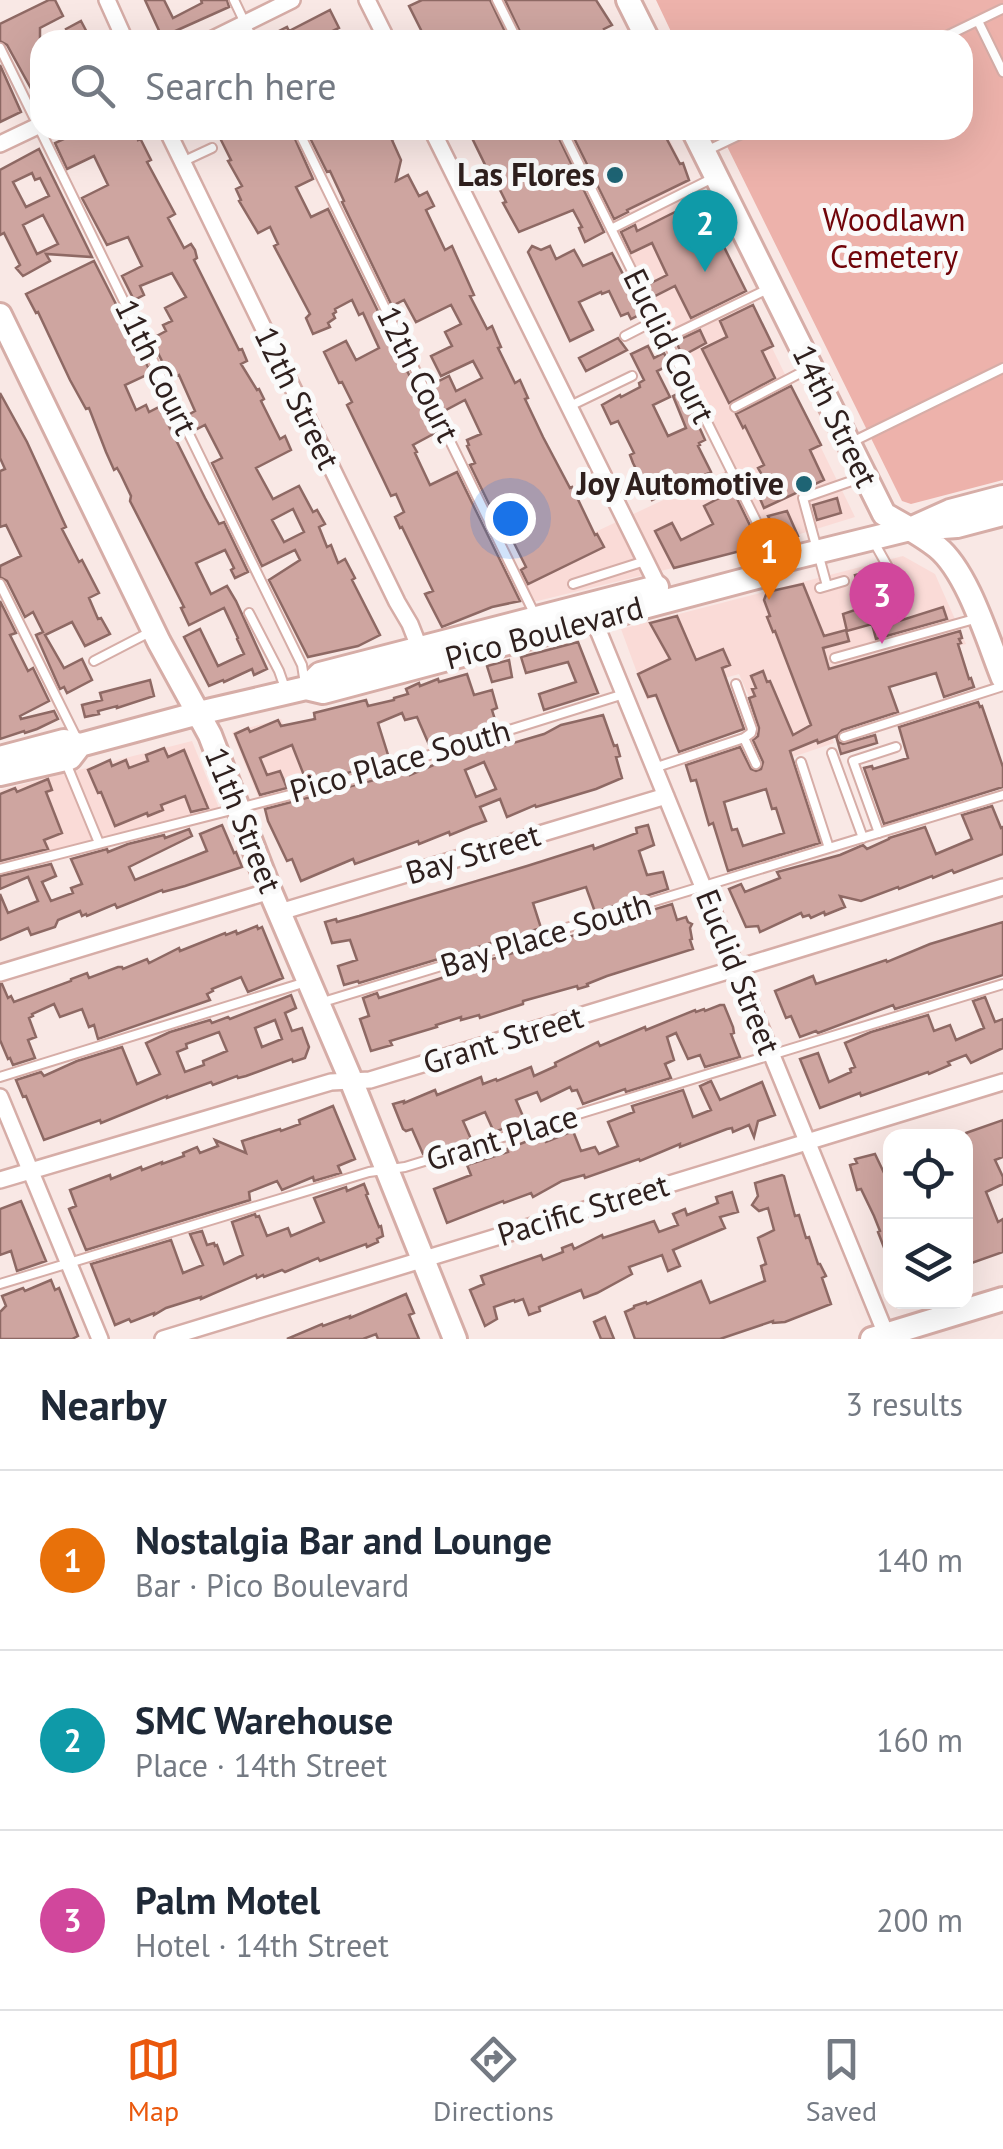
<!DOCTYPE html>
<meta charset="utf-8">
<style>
body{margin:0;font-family:"PT Sans",sans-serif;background:#f2f2f3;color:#1f2937}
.controls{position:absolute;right:30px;bottom:30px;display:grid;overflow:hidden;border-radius:20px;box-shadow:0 10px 40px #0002}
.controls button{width:90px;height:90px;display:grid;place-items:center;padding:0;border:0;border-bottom:2px solid #e0e1e3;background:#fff;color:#1f2937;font:50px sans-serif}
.you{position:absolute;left:510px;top:518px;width:35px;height:35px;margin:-25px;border:8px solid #fff;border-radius:50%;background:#1a73e8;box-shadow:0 0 0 15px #1a73e833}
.badge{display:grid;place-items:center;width:65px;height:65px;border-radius:50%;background:#ea580c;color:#fff;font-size:32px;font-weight:700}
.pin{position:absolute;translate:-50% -82px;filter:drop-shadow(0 2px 5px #0008)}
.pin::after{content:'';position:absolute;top:52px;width:35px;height:30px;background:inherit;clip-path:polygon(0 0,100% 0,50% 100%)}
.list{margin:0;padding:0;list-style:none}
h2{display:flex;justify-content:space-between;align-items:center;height:130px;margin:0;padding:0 40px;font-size:42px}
h2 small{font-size:32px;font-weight:400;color:#747a83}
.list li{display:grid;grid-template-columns:65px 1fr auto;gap:30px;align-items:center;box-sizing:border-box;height:180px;padding:0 40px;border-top:2px solid #e0e1e3}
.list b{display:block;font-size:38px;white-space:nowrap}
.list p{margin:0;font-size:32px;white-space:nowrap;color:#747a83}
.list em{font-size:32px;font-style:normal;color:#747a83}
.icon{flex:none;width:55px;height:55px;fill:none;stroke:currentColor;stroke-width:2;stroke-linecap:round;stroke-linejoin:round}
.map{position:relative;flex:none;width:1003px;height:1339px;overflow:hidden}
.search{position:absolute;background:#fff;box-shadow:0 10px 40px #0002;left:30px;right:30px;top:30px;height:110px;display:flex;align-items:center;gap:25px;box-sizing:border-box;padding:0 35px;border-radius:30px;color:#747a83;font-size:38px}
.sheet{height:670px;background:#fff}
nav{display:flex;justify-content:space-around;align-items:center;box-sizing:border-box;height:140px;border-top:2px solid #e0e1e3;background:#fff;font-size:28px;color:#747a83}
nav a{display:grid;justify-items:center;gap:5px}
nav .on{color:#ea580c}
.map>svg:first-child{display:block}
.built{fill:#fadbd7}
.green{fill:#edb2ab}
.building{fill:#cea5a0;stroke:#8e6964;stroke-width:2.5;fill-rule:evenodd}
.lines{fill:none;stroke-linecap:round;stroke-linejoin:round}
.lane-casing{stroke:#d6ada7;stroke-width:12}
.street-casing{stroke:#d6ada7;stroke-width:20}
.secondary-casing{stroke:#d6ada7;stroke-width:28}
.lane{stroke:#fff;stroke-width:8}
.street{stroke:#fff;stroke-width:15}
.secondary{stroke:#fff;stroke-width:22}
.poi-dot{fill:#1e6474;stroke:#fafafa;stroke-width:4}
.labels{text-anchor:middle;stroke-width:10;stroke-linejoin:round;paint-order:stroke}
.poi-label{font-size:32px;font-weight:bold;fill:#2f201e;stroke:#fafafa;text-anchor:end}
.park-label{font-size:32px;fill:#700409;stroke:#fafafa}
.street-label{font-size:32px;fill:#2f201e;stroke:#fafafa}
</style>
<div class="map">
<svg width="1003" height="1339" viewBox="0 0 1003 1339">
<rect width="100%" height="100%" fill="#f9e8e5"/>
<path class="built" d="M568,130H665L855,517L771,543Z
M727,470L763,546L525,604L508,573Z
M903,556L935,574L966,644L816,689L834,743L778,762L739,674L647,700L621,629Z
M281,719L307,786L259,799L232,732Z
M192,741L219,808L0,866V790Z"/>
<path class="green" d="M656,0H1003V480L911,504L902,501L719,130H963V40H675Z"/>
<path class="building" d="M49,0H55L63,16L40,28V105L7,45L0,41V24Z
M145,0H164L173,18L202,3L201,0H227L229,7L162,37Z
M422,0H490L509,40H406L422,32L409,6Z
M505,0H596L612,25L604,29L610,40H524Z
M330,10L339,28L314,40H261L287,27L289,31Z
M81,21L91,40H71L66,29Z
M0,65L21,112L0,122Z
M83,130H133L138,140L140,138L151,160L147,162L175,214L168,218L184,248L191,244L195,250L197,258L194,260L239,350L242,349L247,361L241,364L257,390L259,389L264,399L261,401L280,439L285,436L291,450L256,468L273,499L299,486L313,512L317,510L325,524L319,527L327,547L331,545L338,563L345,559L355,578L352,580L380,635L358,646L308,657L269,580L300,560L295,550L262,566L212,463L222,458L205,425L195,430L188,415L195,411L179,375L171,379L151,339L166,331L163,325L172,321L165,308L186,297L172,273L140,286L144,295L134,300L122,276L142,266L128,237L107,245L82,198L108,185L94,156L67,169L55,143ZM293,509L304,532L284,542L272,520Z
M225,130H291L313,179L296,187L311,217L328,209L437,432L413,445L417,452L415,453L430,485L457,472L520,601L492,607L442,627L425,594L433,591L402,527L400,528L395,517L404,512L396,494L391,496L382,477L347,405L352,402L342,382L339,383L324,352L346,341L356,360L379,348L363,313L359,315L352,300L335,309L336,312L333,314L335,318L328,323L330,327L313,334L306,318L310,314L274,246L278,244L270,227L258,233L239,201L241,200L236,189L242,186L228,161L231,160L218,134Z
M306,130H412L392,140L401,160L396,181L408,175L419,196L427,192L434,206L426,210L445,250L452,246L474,295L470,296L487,329L492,326L501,347L498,348L515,383L520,380L528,398L525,399L543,437L570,488L572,487L595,535L597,534L604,547L528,584L521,570L526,567L512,539L507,541L470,465L475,463L467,446L469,445L467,440L481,434L465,400L444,411L431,385L449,376L456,391L482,378L473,361L441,376L431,356L452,346L445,332L461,324L451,305L416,322L404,300L392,306L342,202L344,201L330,171L327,172Z
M492,130H555L604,232L585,242L579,228L582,227L573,210L519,232L503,203L506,202L495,180L493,181L473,140L478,133L482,135Z
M570,130H662L680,164L683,163L689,180L627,210L628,212L614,219Z
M39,149L92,257L46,254L50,261L23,276L16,268L20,265L4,233L0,235V170ZM32,173L35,180L40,178L49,196L26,207L13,182ZM43,215L58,244L37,254L23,225Z
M699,200L709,215L700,219L715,251L724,247L746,291L691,318L675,286L653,297L647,285L667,275L652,243L631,253L621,232L635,225L637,231Z
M532,246L541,250L550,246L556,259L574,250L583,266L612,253L643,313L631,319L628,313L621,316L609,291L602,294L601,292L579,302L593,330L570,341L528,252Z
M94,261L151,373L125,385L136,410L146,405L149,412L163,405L168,414L164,416L205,498L219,524L224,522L248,572L235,578L231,570L234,568L225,550L196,563L211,594L227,586L236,601L267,669L254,675L252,669L224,682L223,680L209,686L184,637L200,629L218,666L244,654L237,639L238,638L224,608L189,625L181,608L184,607L130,501L131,496L121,475L117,468L114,470L106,452L89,408L86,409L70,380L38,312L36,313L26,294Z
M753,305L773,346L762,351L775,378L729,403L702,349L727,337L720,321Z
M700,330L706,343L682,356L676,341Z
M618,338L627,350L586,371L579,358Z
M648,346L654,358L664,353L670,365L657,371L670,397L653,405L668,436L686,428L673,396L683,391L705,440L699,443L700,445L698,446L711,472L652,500L633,463L630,455L634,453L618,421L611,424L602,405L620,395L621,397L640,387L639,383L644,380L631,354Z
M791,386L821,445L810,450L824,480L764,508L758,494L753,497L746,483L762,475L758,468L764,465L745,426L743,428L736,414Z
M0,393L27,442L66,527L62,529L79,562L82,560L99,593L89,598L98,619L101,618L110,634L85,646L72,622L45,635L64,668L82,659L92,680L67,693L64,687L60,689L36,635L43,632L33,612L25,617L7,581L0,577V566L21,556L6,525L0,527V471L5,469L0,458Z
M725,474L760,546L674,568L655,531L672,523L681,540L713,524L704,506L723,496L714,480Z
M837,498L841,513L817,520L813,505Z
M787,511L798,536L781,541L768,516Z
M880,568L896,622L943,607L947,619L876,639L872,624L847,631L843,614L864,607L855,575Z
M803,584L824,636L846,630L849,641L823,648L829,669L960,631L962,638L959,639L961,643L958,644L969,679L971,678L974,687L944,697L936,673L889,687L898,712L842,730L837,736L838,742L843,744L875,735L877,743L841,754L836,736L818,743L817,740L790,751L820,843L728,871L713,823L709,825L696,780L691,781L686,765L740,747L751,769L756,771L761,769L763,762L753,740L758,736L759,728L749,698L755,696L752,689L756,688L751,676L763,671L767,682L770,681L793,735L811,725L775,631L773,632L767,617L770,616L764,600L767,592ZM766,789L772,809L776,808L784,833L743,846L737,829L732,830L724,802Z
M0,601L16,633L10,635L28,671L33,668L49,701L20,716L21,719L54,711L58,719L37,729L25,733L24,731L0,739Z
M677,616L696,660L723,649L730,665L722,668L744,729L679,752L656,695L648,697L638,674L670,659L650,623Z
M578,642L598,693L544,710L539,694L576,682L568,662L526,673L521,657Z
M509,660L512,677L492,682L487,666Z
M467,674L474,695L492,690L497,708L492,710L497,726L430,747L417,717L405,720L402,713L378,723L389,758L351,772L307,783L292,745L260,758L267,775L280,771L287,788L260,795L235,734L248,728L250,732L278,720L281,726L315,719L314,713L366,700L368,706L394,700V698L408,694L406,689L419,683L420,686L438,679L439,682Z
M150,680L154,696L117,708V706L98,711L99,714L85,717L82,705L102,700L100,693Z
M978,702L980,707L982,706L1003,767V787L884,824L864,768L872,766L873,769L908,758L899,727Z
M603,715L614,746L617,745L620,756L616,757L622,778L596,789L536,807L535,805L507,817L500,799L480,807L486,821L472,826L450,835L449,832L419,844L418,841L355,864L353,859L301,881L292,859L287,861L268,821L265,809L378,779L379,782L409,770L410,775L436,764L435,761L501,740L503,746L544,734L561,725ZM484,762L496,789L476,797L465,770Z
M164,748L168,757L184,750L208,808L191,812L185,796L161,805L163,810L148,816L147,813L115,826L101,792L98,793L88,770L110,760L112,766L126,760L129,768L148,761L146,755Z
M48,779L52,790L46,792L62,833L44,840L48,849L0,861V794L15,788L17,792Z
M992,806L1001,828L1003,827V854L954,873L952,870L933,878L932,876L899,889L898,887L861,901L840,896L845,907L825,915L824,912L811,918L809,915L803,917L801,913L760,932L758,926L746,927L729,889L741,884L745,892L780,878L777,872L840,855L863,845L867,849L889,839V838L925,827L936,854L972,839L962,815Z
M222,825L234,853L236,852L242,867L185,886L163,892L162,890L117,908L115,904L87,916L86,914L82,916L80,911L58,920L55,927L31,935L28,928L0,940V894L8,913L38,901L28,877L0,889V876L51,864L56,876L42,882L51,901L73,893L71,888L82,884L71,859L107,849L108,852L128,844L164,835L165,838L189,829L192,836L129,867L135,880L207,851L200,834Z
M648,825L654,845L639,851L647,875L663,872L668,889L595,912L586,887L563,894L533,903L541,928L359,983L358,981L344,985L338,966L357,960L350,940L332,943L325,922L336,919L337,922L359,916L527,866L593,845L594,849L637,833L636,828Z
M672,904L677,920L686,917L688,922L692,924L690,928L692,939L690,940L693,949L607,976L587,984L588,986L578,989L577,986L523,1001V1004L480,1018L479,1015L461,1020V1017L436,1025L437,1027L390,1041L392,1045L371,1051L360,1019L369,1016L363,998L377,993L379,998L479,966L478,963L600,928L599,926Z
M1003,922V975L895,1009L893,1005L818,1033L816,1031L800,1037L791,1016L786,1018L775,991L813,976L816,984L886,960L887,962L930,944Z
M257,926L258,929L262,927L283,978L248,992L241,977L212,989L213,991L207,994L210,1000L98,1039L94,1025L89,1027L82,1009L60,1017L54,1004L32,1014L33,1016L29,1018L36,1037L28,1040L35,1058L13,1065L10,1058L8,1059L0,1040V984H2L8,998L11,996L14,1002L71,981V979L87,973L89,978L118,967H122L123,969L147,959L149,963L179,948L180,951L225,933L226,935L236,931L237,934Z
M291,995L296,1008L285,1013L292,1031L302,1028L309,1047L305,1058L293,1062L292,1059L246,1076L238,1078L237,1076L213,1085L211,1082L167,1098V1096L101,1123L100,1120L44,1140L26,1096L23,1097L16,1080L41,1072L44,1076L77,1061L122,1047L137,1084L160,1074L146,1043L170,1032L210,1020L212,1023L228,1017L230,1019ZM275,1020L282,1039L262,1047L255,1028ZM219,1032L227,1051L203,1061L204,1065L185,1072L177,1052L187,1048L186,1044Z
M985,997L995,1022L1003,1019V1048L971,1063L966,1055L948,1062L950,1065L929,1074L928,1072L861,1096L860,1093L820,1108L800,1059L818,1053L829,1082L851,1072L850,1069L855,1067L845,1043L871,1032L928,1015L934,1031L950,1025L956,1040L984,1028L973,1001Z
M720,1005H724L733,1027L734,1033L731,1034L740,1057L705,1067L700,1055L688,1059L676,1033L667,1037L674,1060L665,1064L671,1078L626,1092L625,1089L583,1104L577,1090L572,1091L570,1087L541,1101L537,1092L516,1100L525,1121L494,1132L485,1112L463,1121L471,1139L423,1154L412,1129L406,1131L403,1129L393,1104L404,1101V1103L435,1090L437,1095L481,1077L483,1084L496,1079L497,1081L531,1067L534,1076L556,1066L555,1063L598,1042L600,1046L645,1027L646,1030L695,1010L696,1012L704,1009L705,1011Z
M711,1081L720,1100L762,1082L775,1115L758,1121L754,1137L749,1125L733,1132L732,1128L727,1129L680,1147V1144L640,1161L639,1159L585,1178L584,1175L562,1181L533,1197L531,1193L504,1203L503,1201L447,1223L434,1189L471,1175L467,1165L508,1152L507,1149L533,1139L532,1136L542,1133L546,1142L573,1131L581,1151L595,1147L599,1154L618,1146L608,1122L634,1112L632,1106L683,1090L693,1117L711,1110L700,1086Z
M333,1106L355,1159L338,1166L341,1173L314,1181L313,1177L282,1190L277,1181L249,1192L250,1200L86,1250L69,1209L76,1206L70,1190L110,1175L111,1179L141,1167L142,1170L162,1162V1164L184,1156L183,1153L197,1147L200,1153L218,1146L215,1140L246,1153L242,1141L280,1129L281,1131L300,1124L299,1120Z
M1003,1120V1157L995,1160L1003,1177V1184L986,1192L998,1222L1003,1219V1252L966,1265V1133Z
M875,1154L885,1175L890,1173V1263L878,1232L880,1231L874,1216L861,1189L857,1190L850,1165L857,1163L855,1159Z
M782,1175L784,1176L795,1216L799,1215L806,1238L809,1237L818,1264H820L826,1276L822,1278L831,1304L785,1322L773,1323V1321L720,1339H635L625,1312L634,1308V1306L646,1302L647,1304L701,1281L710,1303L765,1281L761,1266L766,1264L758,1238L774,1230L768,1208L759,1211L752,1205L758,1196L755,1183Z
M364,1184L368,1194L366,1195L379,1227L381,1226L383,1236L377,1239L378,1242L367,1247L366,1244L320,1261L318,1258L285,1272L282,1270L264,1277L263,1275L257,1278L256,1275L201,1299V1297L166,1308L154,1315V1313L131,1322L129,1319L115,1325L91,1264L171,1240L183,1273L203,1265L190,1234L202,1231L207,1245L214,1243L215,1246L217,1245L224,1264L243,1255L232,1222L255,1214L256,1217L259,1216L267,1236L288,1228L291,1236L324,1222L314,1198L346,1187L347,1191Z
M732,1192L738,1212L720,1217L725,1228L673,1250L680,1266L668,1271L662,1255L629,1267L632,1274L597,1293L584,1298L581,1290L539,1307L540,1311L529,1315L523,1299L515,1302L514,1300L494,1307L497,1319L485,1326L470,1290L484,1284L481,1276L541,1255L543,1260L563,1252L562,1248L572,1244L574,1249L602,1235L603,1238L654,1221L659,1232L678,1225L673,1214L685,1209L687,1215L718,1203L716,1197Z
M21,1201L46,1261L17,1271L11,1251L0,1255V1209Z
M51,1280L55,1290L59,1288L78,1336L72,1339H0V1312L6,1306L2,1296L23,1288L25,1291Z
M406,1294L414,1313L409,1315L419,1339H378L376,1334L363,1339H287L322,1324L323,1326L350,1316V1318Z
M605,1317L614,1339H601L594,1322Z"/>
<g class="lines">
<g class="lane-casing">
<path id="lane" d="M234,0L253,40
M497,0L517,40
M978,21L1003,72
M938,40L1002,9
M0,48L302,665L305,684
M298,130L535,615
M562,130L774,557
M708,150L750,130
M182,162L212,148
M611,229L713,178
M675,334L770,288
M625,336L656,320
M570,406L632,376
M735,407L806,370
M850,443L1003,368
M875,544L889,569L897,600
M0,584L76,737
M573,584L645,561
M827,586L803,498L863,477
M820,588L844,581
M249,613L279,671L285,688
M835,658L978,618
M94,661L152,631
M844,737L1003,686
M744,738L756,764
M832,753L863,838
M801,762L829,848
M66,763L99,843
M654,768L744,738L751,733L752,729L736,684
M879,833L853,761L896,747
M0,869L353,779L624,694
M323,1002L1003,795
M0,1077L306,982
M0,1284L369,1172L405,1167L1003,984"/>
</g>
<g class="street-casing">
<path id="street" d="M107,0L125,40
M367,0L387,40
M211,40L292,0
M167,130L397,602L410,624L423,657
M432,130L661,592
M0,144L40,125
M591,613L888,1339
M280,912L666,796
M0,973L270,891
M0,1097L100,1339
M0,1180L331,1082L370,1080L1003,887
M163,1339L1003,1082"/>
</g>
<g class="secondary-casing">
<path id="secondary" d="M628,0L648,40
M693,130L884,514C901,524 921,534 937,547C968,572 988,641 1003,678
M0,315L159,642L210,735L270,891L351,1080L455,1339
M929,528L957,526L1003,514
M761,561L776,562L910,529L950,511L1003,497
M306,688L320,674L657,587
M0,758L64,741L80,745L199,713L306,688L323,692L764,575L776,562
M0,774L70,758L80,745
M872,1339L1003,1299"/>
</g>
<use href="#lane" class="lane"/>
<use href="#street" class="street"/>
<use href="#secondary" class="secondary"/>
</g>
<g class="poi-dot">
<circle cx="615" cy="175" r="10"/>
<circle cx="804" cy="484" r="10"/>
</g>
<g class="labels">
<g class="poi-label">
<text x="595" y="186">Las Flores</text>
<text x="784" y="495">Joy Automotive</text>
</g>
<g class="park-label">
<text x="894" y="231">Woodlawn<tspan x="894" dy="37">Cemetery</tspan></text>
</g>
<g class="street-label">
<text transform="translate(669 346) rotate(64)" y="11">Euclid Court</text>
<text transform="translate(156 367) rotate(64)" y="11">11th Court</text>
<text transform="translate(418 374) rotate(64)" y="11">12th Court</text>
<text transform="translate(297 398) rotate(64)" y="11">12th Street</text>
<text transform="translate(835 416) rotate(64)" y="11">14th Street</text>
<text transform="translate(544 633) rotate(-15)" y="11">Pico Boulevard</text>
<text transform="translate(400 761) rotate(-16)" y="11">Pico Place South</text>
<text transform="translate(243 820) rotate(68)" y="11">11th Street</text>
<text transform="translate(473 854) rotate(-17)" y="11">Bay Street</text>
<text transform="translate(546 935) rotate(-17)" y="11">Bay Place South</text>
<text transform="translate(738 972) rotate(68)" y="11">Euclid Street</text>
<text transform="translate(503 1040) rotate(-17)" y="11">Grant Street</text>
<text transform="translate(502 1138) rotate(-17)" y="11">Grant Place</text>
<text transform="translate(583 1210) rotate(-17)" y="11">Pacific Street</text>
</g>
</g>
</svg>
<div class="controls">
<button><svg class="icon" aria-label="locate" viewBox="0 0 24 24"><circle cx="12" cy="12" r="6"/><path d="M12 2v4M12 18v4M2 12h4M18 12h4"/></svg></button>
<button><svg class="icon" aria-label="layers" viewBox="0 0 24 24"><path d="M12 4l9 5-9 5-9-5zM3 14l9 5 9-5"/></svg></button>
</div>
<div class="you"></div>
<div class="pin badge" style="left:769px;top:600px;background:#e8710a">1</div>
<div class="pin badge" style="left:705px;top:272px;background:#0f9aa8">2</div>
<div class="pin badge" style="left:882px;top:644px;background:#d1479c">3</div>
<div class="search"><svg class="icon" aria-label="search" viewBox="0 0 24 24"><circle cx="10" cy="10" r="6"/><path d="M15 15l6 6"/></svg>Search here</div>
</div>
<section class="sheet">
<h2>Nearby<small>3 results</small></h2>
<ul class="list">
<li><span class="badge" style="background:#e8710a">1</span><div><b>Nostalgia Bar and Lounge</b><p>Bar · Pico Boulevard</p></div><em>140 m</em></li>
<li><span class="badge" style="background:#0f9aa8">2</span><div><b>SMC Warehouse</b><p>Place · 14th Street</p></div><em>160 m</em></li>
<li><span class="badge" style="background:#d1479c">3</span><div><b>Palm Motel</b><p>Hotel · 14th Street</p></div><em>200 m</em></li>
</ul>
</section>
<nav>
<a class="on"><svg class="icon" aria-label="map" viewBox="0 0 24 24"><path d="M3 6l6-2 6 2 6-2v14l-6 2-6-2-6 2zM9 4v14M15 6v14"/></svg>Map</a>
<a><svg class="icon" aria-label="directions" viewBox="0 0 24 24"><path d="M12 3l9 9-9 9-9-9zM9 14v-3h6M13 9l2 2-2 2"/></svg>Directions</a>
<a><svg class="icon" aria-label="saved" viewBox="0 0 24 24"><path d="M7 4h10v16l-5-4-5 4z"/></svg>Saved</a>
</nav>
